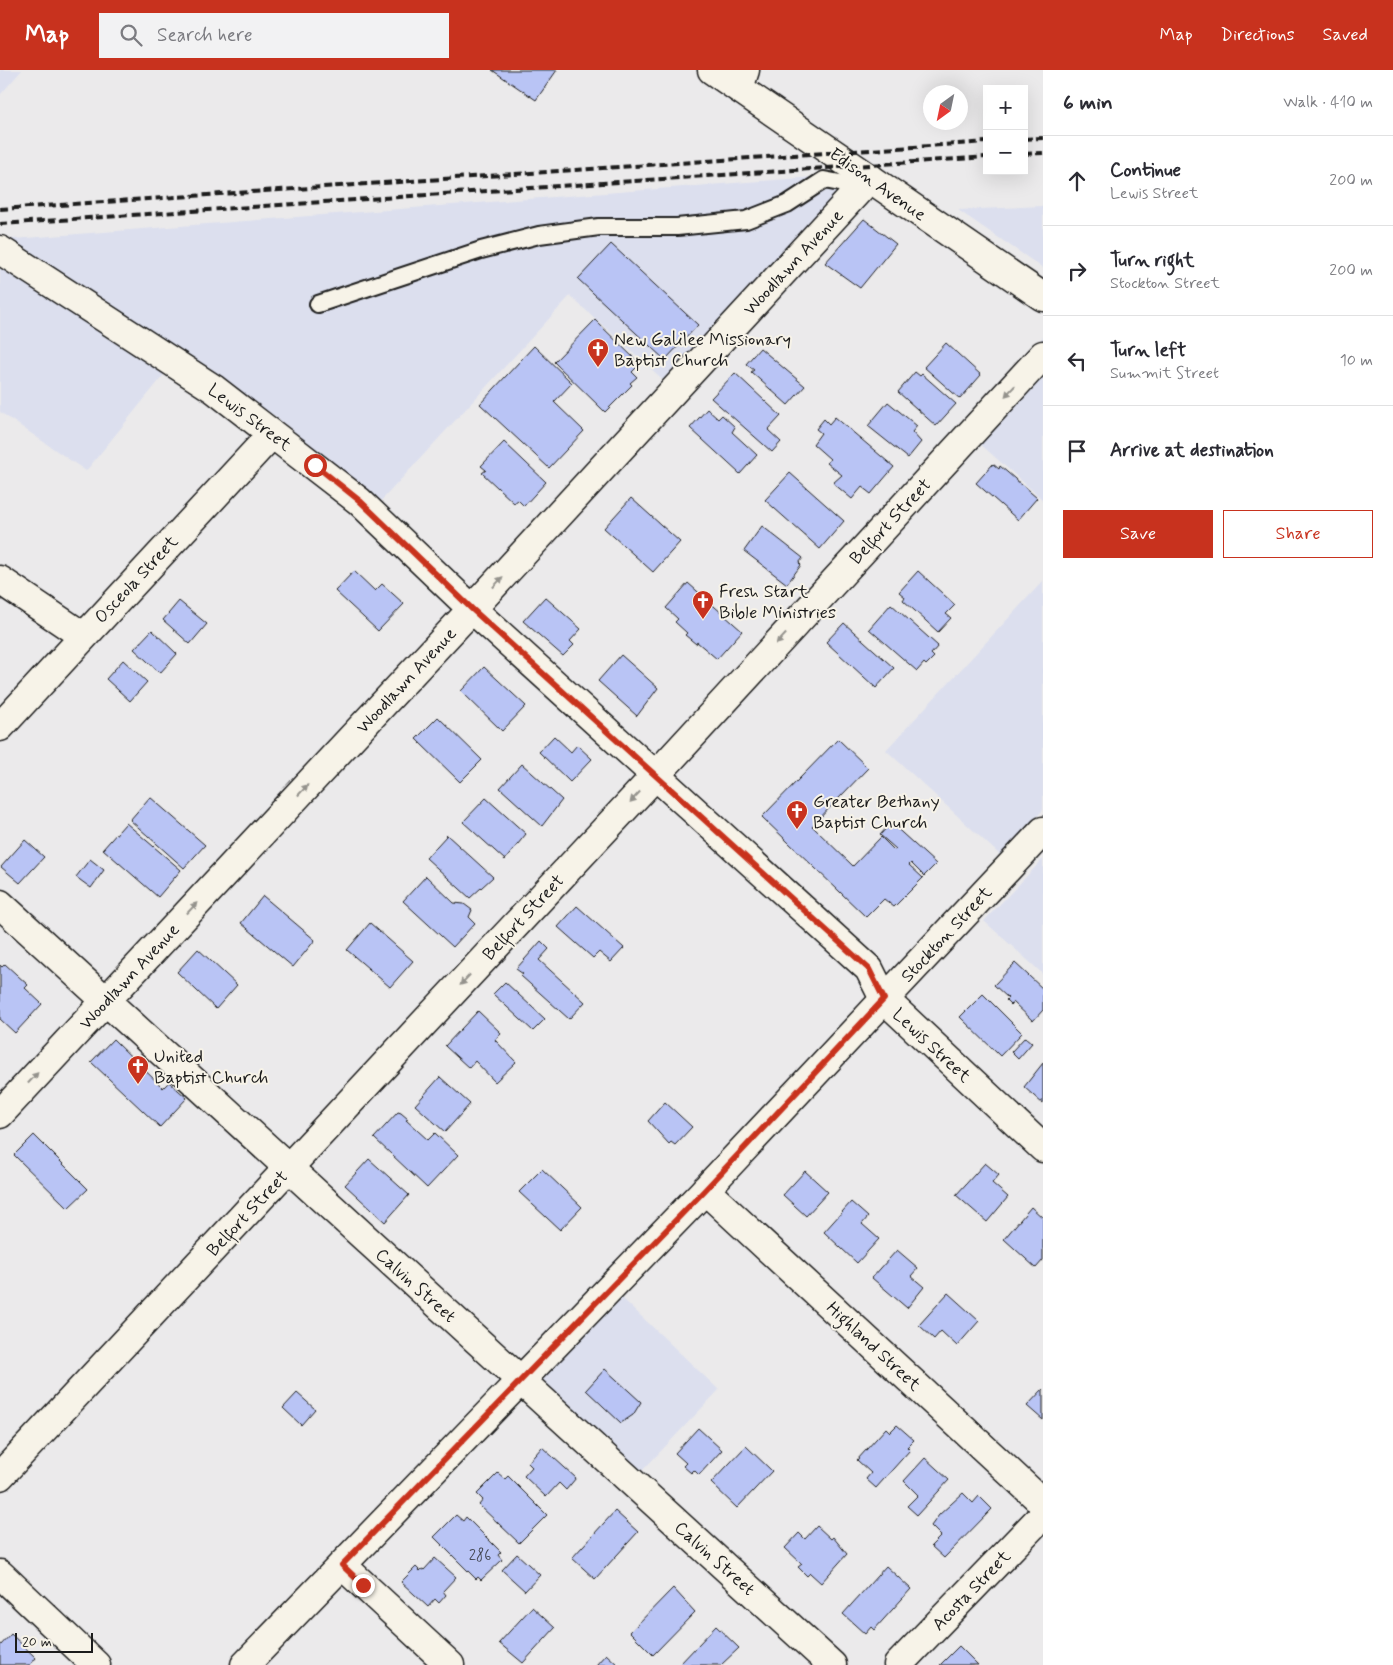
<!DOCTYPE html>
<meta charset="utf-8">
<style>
body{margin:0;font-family:Mynerve,sans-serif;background:#f2f2f3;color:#2b2b33}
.controls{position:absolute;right:15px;top:15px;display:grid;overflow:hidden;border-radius:0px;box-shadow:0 5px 20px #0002}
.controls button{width:45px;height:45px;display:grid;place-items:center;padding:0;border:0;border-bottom:1px solid #e1e1e2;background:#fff;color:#2b2b33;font:25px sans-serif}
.compass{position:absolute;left:923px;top:15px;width:45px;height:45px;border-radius:50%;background:#fff;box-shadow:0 5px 20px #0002;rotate:213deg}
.scale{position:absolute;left:15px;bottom:12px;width:78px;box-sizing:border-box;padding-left:5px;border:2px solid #1c1c1c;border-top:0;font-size:14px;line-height:18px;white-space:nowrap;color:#1c1c1c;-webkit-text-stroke:4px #f7f3e8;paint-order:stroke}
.stop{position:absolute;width:15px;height:15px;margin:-11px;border:4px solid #c8321e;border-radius:50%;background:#fff}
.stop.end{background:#c8321e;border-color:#fff;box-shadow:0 1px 5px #0008}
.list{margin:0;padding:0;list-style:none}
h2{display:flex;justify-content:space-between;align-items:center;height:65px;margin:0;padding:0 20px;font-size:21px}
h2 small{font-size:16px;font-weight:400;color:#7c7c81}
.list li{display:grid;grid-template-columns:32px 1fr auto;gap:15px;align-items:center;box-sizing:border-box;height:90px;padding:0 20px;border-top:1px solid #e1e1e2}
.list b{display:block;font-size:19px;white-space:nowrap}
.list p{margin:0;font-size:16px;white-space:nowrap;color:#7c7c81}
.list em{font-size:16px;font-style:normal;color:#7c7c81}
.actions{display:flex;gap:10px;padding:15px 20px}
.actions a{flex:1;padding:11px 0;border:1px solid #c8321e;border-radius:0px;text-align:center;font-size:18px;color:#c8321e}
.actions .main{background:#c8321e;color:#fff}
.icon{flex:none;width:28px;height:28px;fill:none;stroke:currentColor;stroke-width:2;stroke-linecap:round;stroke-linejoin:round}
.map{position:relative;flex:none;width:1043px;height:1595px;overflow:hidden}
header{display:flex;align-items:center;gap:30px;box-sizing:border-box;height:70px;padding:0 25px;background:#c8321e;color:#fff}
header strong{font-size:24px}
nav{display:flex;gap:28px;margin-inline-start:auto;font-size:18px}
.search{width:350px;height:45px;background:#f2f2f3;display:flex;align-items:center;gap:12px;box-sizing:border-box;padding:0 18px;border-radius:0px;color:#7c7c81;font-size:19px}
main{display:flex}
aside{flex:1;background:#fff}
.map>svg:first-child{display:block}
.built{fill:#dcdfee}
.building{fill:#b9c4f5;stroke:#1c1c1c}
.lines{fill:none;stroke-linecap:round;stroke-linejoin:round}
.lane-casing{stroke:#1c1c1c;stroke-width:20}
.street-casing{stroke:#1c1c1c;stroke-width:31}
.secondary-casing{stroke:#1c1c1c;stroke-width:31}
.lane{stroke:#f7f3e8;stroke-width:16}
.street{stroke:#f7f3e8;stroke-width:28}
.secondary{stroke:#f7f3e8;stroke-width:28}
.rail{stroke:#1c1c1c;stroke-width:4;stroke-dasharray:8 4;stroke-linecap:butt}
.oneway{fill:#94928c}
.route{stroke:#c8321e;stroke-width:6}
.labels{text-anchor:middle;stroke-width:4;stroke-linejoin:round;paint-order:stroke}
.number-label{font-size:15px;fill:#434652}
.street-label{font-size:18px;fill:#1c1c1c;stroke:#f7f3e8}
.poi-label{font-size:18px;fill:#1c1c1c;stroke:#f7f3e8;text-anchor:start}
</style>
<header>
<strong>Map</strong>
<div class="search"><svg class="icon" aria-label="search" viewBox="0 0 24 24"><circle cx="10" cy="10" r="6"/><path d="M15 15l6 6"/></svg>Search here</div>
<nav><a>Map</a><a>Directions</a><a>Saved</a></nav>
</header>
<main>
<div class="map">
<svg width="1043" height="1595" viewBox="0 0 1043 1595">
<rect width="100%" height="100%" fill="#ebeaeb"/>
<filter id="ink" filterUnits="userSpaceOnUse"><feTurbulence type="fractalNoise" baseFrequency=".02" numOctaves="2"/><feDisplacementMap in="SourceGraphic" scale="10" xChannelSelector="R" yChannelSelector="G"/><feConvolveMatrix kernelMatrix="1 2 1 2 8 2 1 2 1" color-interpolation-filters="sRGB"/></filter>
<g filter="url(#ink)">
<path class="built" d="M0,0H22L0,25Z
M826,106L845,120L667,313L570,226L380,432L275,346L180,285L86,401L0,342V170Z
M1043,136V198L958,140Z
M1043,267V430L959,355Z
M1043,511V740L1000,785L886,680Z
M1043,789V904L984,851Z
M622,1228L719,1320L640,1403L542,1309Z"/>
<path class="building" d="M492,0H557L536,30Z
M864,149L896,174L860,218L825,193Z
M611,174L698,255L665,290L578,209Z
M595,250L640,294L632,302L637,307L630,313L632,315L605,342L554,292Z
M946,273L981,305L960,329L924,297Z
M534,276L572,313L554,332L584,361L549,398L480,334Z
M760,278L805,316L788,335L751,302L754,300L746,294Z
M915,302L920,306L922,304L956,334L936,356L898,322Z
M735,303L781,346L768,360L781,372L772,382L711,328Z
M888,332L917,356L912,362L921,372L908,388L868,356Z
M707,339L718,349L722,345L735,357L732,362L757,385L740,404L690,358Z
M835,347L894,397L871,424L862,417L852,429L833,413L842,405L827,393L830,389L813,374L821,363L816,359L824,349L829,354Z
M504,372L546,412L524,436L518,430L514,433L482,403L486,400L481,396Z
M993,394L999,399L1000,396L1037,428L1018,450L976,413Z
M790,403L844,451L820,479L765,430Z
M631,428L680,472L653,502L604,458Z
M762,456L803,488L799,493L801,495L787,514L744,481Z
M354,501L375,521L382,514L404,534L378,561L335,521Z
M918,501L955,535L946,544L951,548L938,562L903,530L905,527L899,522Z
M688,513L742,561L717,589L697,572L696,574L685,565L687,563L675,552L678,549L666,538Z
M545,527L581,559L570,571L574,575L563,586L523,551Z
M179,531L207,554L190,574L163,550Z
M891,534L938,576L931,584L934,587L926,595L924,593L917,601L869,559Z
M844,553L894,598L876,618L826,572Z
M152,560L177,584L160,603L134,579Z
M621,585L658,618L637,646L598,611Z
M123,590L147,612L130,631L106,609Z
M484,597L526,636L502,661L461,621Z
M438,647L482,690L460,712L416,669Z
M554,666L571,682L577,675L592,689L570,712L539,682Z
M838,669L868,698L812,756L853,796L881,767L894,780L896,779L880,765L891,753L936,794L924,806L911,793L909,795L923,808L894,837L884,829L866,847L762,747Z
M522,694L562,730L542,756L500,718Z
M150,727L205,775L184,798L130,750Z
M486,728L526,764L505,790L463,752Z
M126,753L181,800L158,827L103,779Z
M447,765L493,807L470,828L426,788Z
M25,770L44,787L20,813L1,797Z
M90,789L104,800L91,818L76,807Z
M426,806L454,833L464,834L472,840L469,847L475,853L453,877L403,831Z
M263,826L315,870L293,897L241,853Z
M577,836L624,878L611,892L599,882L593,888L558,857Z
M370,853L413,891L390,917L347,880Z
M541,871L549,879L539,890L585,932L569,949L521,906L523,904L516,899Z
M198,879L237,915L216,939L177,902Z
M1015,893L1043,919V940L1033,951L1013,932L1011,935L1006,930L1008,928L994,915Z
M5,894L28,915L25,918L42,934L15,963L0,949V895L2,897Z
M505,912L545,949L533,961L493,924Z
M983,924L1022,963L1000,986L960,947Z
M478,941L501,963L495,970L516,992L495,1012L475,991L469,998L445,976Z
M1025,967L1032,973L1018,989L1011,982Z
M113,969L163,1018L169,1012L187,1028L160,1057L91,992Z
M1043,993V1034L1024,1017Z
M440,1007L470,1034L445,1062L415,1035Z
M665,1032L692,1057L675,1075L671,1072L669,1074L648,1051Z
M398,1042L401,1043L408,1049L406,1050L428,1070L435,1063L458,1085L427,1118L374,1068Z
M34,1065L88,1119L68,1138L14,1085Z
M369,1089L409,1125L385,1152L345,1115Z
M985,1093L999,1105L992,1113L1008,1127L987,1152L956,1125Z
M542,1099L582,1137L560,1160L519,1122Z
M805,1101L828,1122L806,1146L783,1125Z
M851,1132L868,1147L862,1154L879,1169L857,1193L824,1162Z
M1031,1137L1043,1148V1190L1036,1198L1004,1169Z
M897,1180L918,1198L911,1206L924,1217L907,1238L872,1208Z
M948,1223L979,1251L957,1276L941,1261L934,1269L919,1255Z
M605,1299L641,1332L633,1345L621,1353L586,1320Z
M1043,1319V1350L1027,1336Z
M297,1323L315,1339L301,1355L283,1338Z
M897,1355L914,1370L907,1377L910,1380L876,1418L866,1409L871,1403L857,1390L886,1358L890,1362Z
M698,1358L722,1380L699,1405L694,1400L691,1403L683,1396L686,1393L675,1383Z
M746,1376L772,1401L737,1438L711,1413Z
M542,1377L576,1408L566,1420L559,1413L546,1427L524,1406L532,1397L528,1393Z
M925,1388L949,1410L917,1445L907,1436L918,1425L904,1411Z
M498,1403L505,1409L508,1406L547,1445L519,1473L479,1435L483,1430L477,1424Z
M963,1423L973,1433L979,1426L992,1439L944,1488L931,1476L941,1466L931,1456L939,1445Z
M615,1441L638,1462L595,1509L572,1488Z
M456,1445L463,1451L466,1447L501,1482L498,1485L502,1490L481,1510L478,1507L476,1509L434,1467Z
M817,1456L831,1469L833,1467L847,1484L821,1513L810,1503L807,1506L798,1497L802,1494L785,1478L799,1463L805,1469Z
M517,1484L540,1505L525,1521L502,1500Z
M435,1488L456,1507L443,1521L446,1525L439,1533L435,1529L428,1537L401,1512L416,1497L420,1501L422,1499L424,1500Z
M886,1496L911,1519L874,1560L871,1557L865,1564L843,1544Z
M673,1518L695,1542L653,1585L630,1562Z
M532,1537L555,1558L523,1593L499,1573Z
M716,1556L739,1578L721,1595H679Z
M11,1564L36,1588L30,1595H0V1576Z
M959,1576L978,1595H940Z
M606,1584L618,1595H596Z"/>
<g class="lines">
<g class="lane-casing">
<path id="lane" d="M318,234L481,180L539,165L599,157H677L746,150L787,134L824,110L840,113L856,123"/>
</g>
<g class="street-casing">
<path id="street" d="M739,18L745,0
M0,180L214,319L359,431L472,539L869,899L884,929L1043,1078
M0,510L83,566
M0,657L272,364
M0,834L832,1595
M0,1044L472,539L870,108
M705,1120L1043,1433
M0,1406L656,705L1043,285
M342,1495L450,1595
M898,1595L1043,1445"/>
</g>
<g class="secondary-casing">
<path id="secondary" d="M712,0L1043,227
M0,1504L96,1595
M245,1595L705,1120L1043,761"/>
</g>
<use href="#lane" class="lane"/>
<use href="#street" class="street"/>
<use href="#secondary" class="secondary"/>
<path class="rail" d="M1024,69L1043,68
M1024,84L1043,83
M0,139L987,72
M0,154L987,87"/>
</g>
<defs><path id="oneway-solid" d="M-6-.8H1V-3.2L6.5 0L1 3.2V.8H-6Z" transform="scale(1.25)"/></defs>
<g class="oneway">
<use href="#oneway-solid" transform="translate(1010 321) rotate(133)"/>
<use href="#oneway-solid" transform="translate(498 512) rotate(-47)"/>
<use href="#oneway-solid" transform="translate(781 569) rotate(133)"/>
<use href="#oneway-solid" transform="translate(303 720) rotate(-47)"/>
<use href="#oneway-solid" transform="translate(635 727) rotate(133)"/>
<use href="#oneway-solid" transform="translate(192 838) rotate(-47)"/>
<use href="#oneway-solid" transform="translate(465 910) rotate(133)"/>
<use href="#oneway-solid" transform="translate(33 1008) rotate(-47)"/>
</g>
</g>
<g class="lines" filter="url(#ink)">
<path class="route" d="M315,395L360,431L472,539L869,899L884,929L705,1120L342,1495L363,1515"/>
</g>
<defs>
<g id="church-pin" transform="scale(1.125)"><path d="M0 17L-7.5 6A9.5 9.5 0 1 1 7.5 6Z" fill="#c8321e" stroke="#f7f3e8"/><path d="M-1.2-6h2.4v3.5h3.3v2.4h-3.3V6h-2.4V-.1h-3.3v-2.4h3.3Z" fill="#fff"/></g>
</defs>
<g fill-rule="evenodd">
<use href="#church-pin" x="598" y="279"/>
<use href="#church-pin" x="703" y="531"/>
<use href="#church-pin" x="797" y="741"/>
<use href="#church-pin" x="138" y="996"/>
</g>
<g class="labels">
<g class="number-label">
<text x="480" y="1490">286</text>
</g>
<g class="street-label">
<text transform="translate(878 114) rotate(35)" y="6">Edison Avenue</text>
<text transform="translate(793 192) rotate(-47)" y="6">Woodlawn Avenue</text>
<text transform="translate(250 347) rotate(37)" y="6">Lewis Street</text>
<text transform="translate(890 451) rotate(-47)" y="6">Belfort Street</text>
<text transform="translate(136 509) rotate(-47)" y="6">Osceola Street</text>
<text transform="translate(406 610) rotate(-47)" y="6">Woodlawn Avenue</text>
<text transform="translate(523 847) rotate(-47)" y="6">Belfort Street</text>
<text transform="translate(946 864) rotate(-47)" y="6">Stockton Street</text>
<text transform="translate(129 906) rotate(-47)" y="6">Woodlawn Avenue</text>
<text transform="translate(932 975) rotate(43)" y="6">Lewis Street</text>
<text transform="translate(247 1143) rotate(-47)" y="6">Belfort Street</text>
<text transform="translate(416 1215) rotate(42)" y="6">Calvin Street</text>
<text transform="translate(874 1276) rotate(43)" y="6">Highland Street</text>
<text transform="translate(715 1488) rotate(42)" y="6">Calvin Street</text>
<text transform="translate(971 1520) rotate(-46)" y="6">Acosta Street</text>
</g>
<g class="poi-label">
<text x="614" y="275">New Galilee Missionary<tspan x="614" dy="21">Baptist Church</tspan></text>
<text x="719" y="527">Fresh Start<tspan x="719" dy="21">Bible Ministries</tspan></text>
<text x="813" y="737">Greater Bethany<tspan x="813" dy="21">Baptist Church</tspan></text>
<text x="154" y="992">United<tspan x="154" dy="21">Baptist Church</tspan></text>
</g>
</g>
</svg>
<div class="controls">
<button>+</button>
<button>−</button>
</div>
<svg class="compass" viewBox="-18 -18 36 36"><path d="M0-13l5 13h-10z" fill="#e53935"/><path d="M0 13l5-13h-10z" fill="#7c7c81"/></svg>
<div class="scale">20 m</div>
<div class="stop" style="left:315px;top:395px"></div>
<div class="stop end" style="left:363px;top:1515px"></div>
</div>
<aside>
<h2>6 min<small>Walk · 410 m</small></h2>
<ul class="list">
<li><svg class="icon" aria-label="ahead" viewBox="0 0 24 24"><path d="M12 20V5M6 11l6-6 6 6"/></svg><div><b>Continue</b><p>Lewis Street</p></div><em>200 m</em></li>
<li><svg class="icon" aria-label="right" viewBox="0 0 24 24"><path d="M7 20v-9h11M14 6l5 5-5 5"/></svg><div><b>Turn right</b><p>Stockton Street</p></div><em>200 m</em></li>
<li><svg class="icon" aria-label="left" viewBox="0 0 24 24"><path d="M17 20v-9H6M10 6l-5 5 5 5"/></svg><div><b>Turn left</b><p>Summit Street</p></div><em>10 m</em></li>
<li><svg class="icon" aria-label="arrive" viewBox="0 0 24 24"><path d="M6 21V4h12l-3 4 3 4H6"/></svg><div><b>Arrive at destination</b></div></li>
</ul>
<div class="actions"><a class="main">Save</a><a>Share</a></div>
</aside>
</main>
